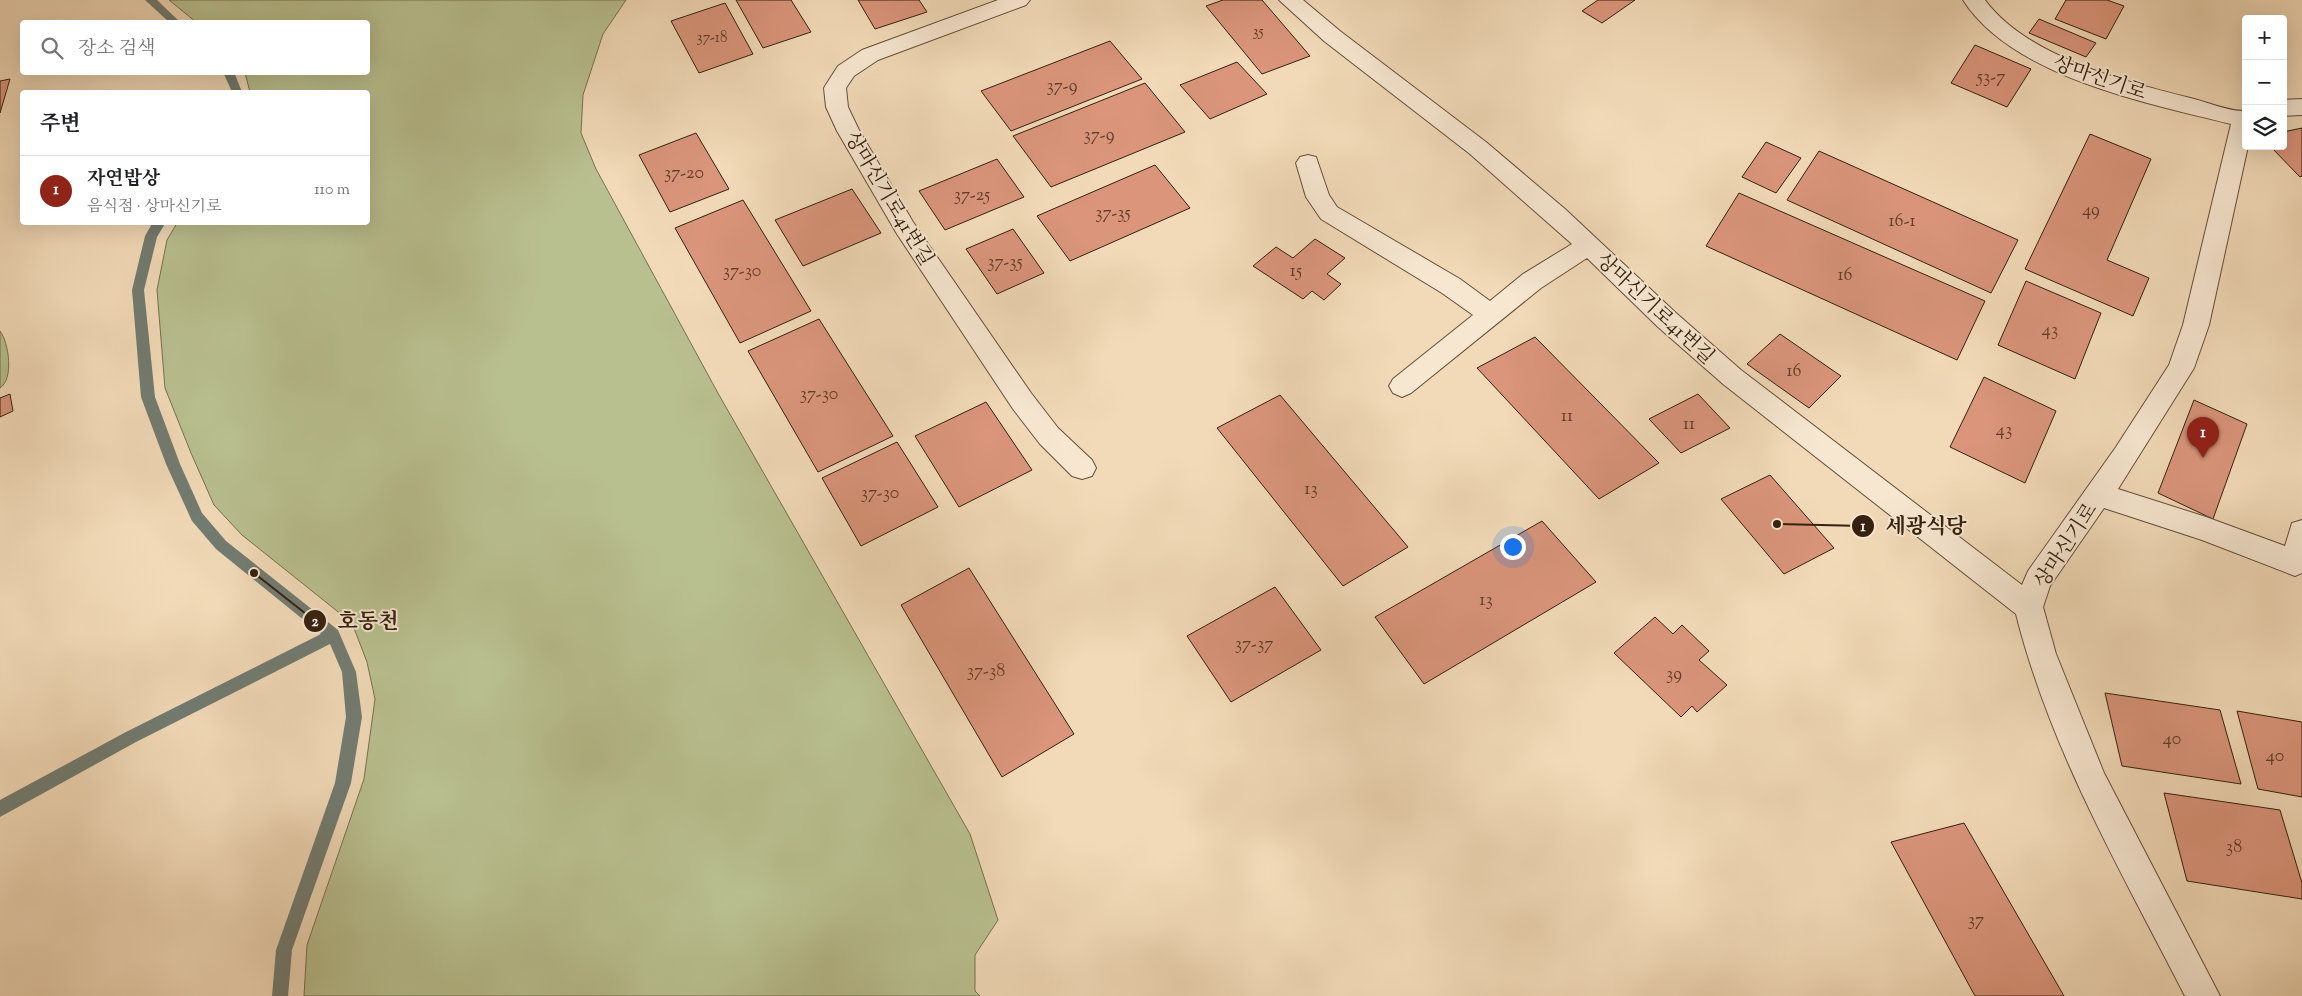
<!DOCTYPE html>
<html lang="ko">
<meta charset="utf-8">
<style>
body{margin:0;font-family:"Sorts Mill Goudy","Noto Serif KR",serif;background:#f2f2f2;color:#202124}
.controls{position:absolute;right:15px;top:15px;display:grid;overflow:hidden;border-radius:5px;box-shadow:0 5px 20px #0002}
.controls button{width:45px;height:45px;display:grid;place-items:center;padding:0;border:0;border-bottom:1px solid #e0e0e0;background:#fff;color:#202124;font:25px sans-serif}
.you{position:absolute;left:1512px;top:546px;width:18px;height:18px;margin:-12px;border:4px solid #fff;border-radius:50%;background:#1a73e8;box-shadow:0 0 0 8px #1a73e833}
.badge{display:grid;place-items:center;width:32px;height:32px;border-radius:50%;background:#8f2418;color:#fff;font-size:16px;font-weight:700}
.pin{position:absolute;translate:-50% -41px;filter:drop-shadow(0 1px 2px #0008)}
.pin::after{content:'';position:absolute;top:26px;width:18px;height:15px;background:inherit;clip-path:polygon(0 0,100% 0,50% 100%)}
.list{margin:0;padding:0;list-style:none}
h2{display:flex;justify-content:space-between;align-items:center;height:65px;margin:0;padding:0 20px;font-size:21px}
h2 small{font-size:16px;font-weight:400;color:#757577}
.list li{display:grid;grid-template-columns:32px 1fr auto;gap:15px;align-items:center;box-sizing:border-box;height:70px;padding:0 20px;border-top:1px solid #e0e0e0}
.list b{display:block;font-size:19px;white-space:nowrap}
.list p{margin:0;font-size:16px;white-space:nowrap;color:#757577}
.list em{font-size:16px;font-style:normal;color:#757577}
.icon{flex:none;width:28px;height:28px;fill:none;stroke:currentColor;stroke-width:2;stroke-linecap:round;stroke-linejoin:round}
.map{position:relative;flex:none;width:2302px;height:996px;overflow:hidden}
.search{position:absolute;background:#fff;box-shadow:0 5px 20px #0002;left:20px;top:20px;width:350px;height:55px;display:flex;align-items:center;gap:12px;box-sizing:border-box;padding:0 18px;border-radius:5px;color:#757577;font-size:19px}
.panel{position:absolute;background:#fff;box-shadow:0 5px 20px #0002;left:20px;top:90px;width:350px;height:135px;border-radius:5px}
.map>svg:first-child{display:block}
.green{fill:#b9c090;stroke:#76704f}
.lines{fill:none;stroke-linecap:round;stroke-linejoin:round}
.stream{fill:#727c72;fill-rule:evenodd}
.building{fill:#da957b;stroke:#34200e}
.minor-casing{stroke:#644e38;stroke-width:2}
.minor{fill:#f7e7d1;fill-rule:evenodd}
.labels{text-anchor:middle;stroke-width:4;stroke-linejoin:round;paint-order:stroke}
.far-number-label{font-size:15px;fill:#5e3d29}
.number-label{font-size:18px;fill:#5e3d29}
.street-label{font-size:20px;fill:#34200e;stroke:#f7e7d1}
.leader{fill:none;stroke:#34200e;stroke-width:2}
.callout-dot{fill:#34200e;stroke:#f7e7d1;stroke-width:2}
.mark-label{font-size:15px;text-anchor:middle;font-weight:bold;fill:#fff}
.callout-label{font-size:21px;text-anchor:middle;font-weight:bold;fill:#34200e;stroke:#f7e7d1;stroke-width:4;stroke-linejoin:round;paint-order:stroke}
</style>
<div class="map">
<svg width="2302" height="996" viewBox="0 0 2302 996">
<rect width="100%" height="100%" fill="#f2dab8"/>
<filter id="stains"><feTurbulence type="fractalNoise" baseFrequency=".004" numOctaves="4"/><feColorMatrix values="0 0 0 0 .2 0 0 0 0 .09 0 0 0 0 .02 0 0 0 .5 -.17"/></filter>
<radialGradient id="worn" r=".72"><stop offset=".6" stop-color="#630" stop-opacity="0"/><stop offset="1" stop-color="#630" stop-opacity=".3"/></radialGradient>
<path class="green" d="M169,0H626L603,34L583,95L581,133L596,169L719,395L970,834L998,920L975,955V991L980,996H304L307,945L364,779L375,699L367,662L352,623L242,535L214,505L191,453L165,388L157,290L167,240L177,223L368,222V92H250L245,73L368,72V22H196Z
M0,331C9,343 14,379 0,388Z"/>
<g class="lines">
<path class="stream" d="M145,0H157L180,22H169Z
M223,72H234L242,92H232Z
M153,222H166L157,237L144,290L155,397L180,464L202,513L226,541L338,630L356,672L362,717L351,783L292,950L288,996H272L276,950L335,783L346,717L342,672L330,644L136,742L0,817V800L126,732L321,634L216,549L192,521L166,464L141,397L132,290L145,236Z"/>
</g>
<path class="building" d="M736,0H791L811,32L763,48Z
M858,0H919L927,12L875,29Z
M1223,0H1262L1310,56L1262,74L1206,6Z
M1598,0H1635L1602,23L1582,11Z
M2066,0H2107L2124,6L2106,39L2055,19Z
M725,3L753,54L699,73L671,21Z
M2039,19L2096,43L2086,57L2029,33Z
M1110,41L1142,79L1011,131L981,91Z
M1975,45L2031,69L2007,107L1951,83Z
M1237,62L1267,94L1210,119L1180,85Z
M10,79L0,113V81Z
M1145,83L1185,132L1051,187L1013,136Z
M2302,128V176L2300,177L2270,146H2283V132Z
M696,133L729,189L670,212L639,155Z
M2090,134L2151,159L2107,260L2149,278L2133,316L2025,269Z
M1766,142L1801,158L1776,193L1742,177Z
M1819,151L2018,240L1991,293L1787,200Z
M997,159L1024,197L945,230L919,191Z
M1155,165L1190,208L1070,261L1037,216Z
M852,189L881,233L803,266L775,220Z
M1739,193L1985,301L1957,360L1706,246Z
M743,200L811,311L740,343L675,228Z
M1013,229L1044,273L997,294L966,249Z
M1315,239L1345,258L1327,274L1341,284L1324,300L1312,291L1303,299L1253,266L1276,247L1293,258Z
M2026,281L2101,313L2075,379L1998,345Z
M819,319L893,436L818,472L748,351Z
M1780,334L1841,376L1809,408L1747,364Z
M1535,337L1659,463L1599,499L1477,368Z
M1984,377L2056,411L2025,483L1950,447Z
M10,394L13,411L0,417V398Z
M1698,394L1730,428L1681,453L1649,419Z
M1280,395L1408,547L1343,586L1217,428Z
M2194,400L2247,424L2213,519L2158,493Z
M986,402L1032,470L959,507L915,436Z
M897,442L938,507L861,546L822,478Z
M1770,475L1834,548L1784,574L1721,499Z
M1542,521L1596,582L1424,684L1375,617Z
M969,568L1074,734L1002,777L901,605Z
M1275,587L1321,650L1231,702L1187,636Z
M1655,617L1673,634L1682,625L1709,651L1699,660L1727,685L1697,712L1692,706L1681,717L1614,653Z
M2105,693L2220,710L2241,784L2122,766Z
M2237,711L2302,722V797L2258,789Z
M2164,793L2280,810L2302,883V899L2187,881Z
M1964,823L2064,996H1975L1891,842Z"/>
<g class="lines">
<g class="minor-casing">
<path id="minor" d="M998,0H1030L1026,5L878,60L854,76L846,88L848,107L859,130L913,222L1031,393L1058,428L1092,460L1096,468L1092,476L1082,479L1072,476L1040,444L1013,409L897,234L837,131L826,107L824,88L827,83L838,66L862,50Z
M1279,0H1303L1340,31L1486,142L1565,209L1676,313L1741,370L2022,585L2028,571L2116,447L2169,365L2183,325L2231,124C2148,103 2012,77 1963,0H1985C2028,58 2127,82 2194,99C2210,103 2230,112 2246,111V146H2248L2209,325L2194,368L2118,489L2206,517L2285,546L2292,523L2302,520V573L2295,576L2202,540L2104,508L2050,586L2043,607L2056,654L2104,773L2220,996H2185C2122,873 2050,750 2016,614L1723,384L1658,327L1587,258L1541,288L1411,393L1402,397L1393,393L1389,386L1393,379L1473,315L1442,293L1321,219L1306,197L1296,163L1300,157L1308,155L1316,157L1329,195L1337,207L1460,279L1490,301L1523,274L1572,244L1470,154L1324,41Z
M2302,99V115L2283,116V100Z"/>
</g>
<use href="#minor" class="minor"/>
</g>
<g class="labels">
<g class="far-number-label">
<text x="1258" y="36">35</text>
<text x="712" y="42">37-18</text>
</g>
<g class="number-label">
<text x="1991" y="82">53-7</text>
<text x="1062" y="91">37-9</text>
<text x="1099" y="140">37-9</text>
<text x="684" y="178">37-20</text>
<text x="972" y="200">37-25</text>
<text x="2091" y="215">49</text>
<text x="1113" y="218">37-35</text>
<text x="1902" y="226">16-1</text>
<text x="1005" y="267">37-35</text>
<text x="742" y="276">37-30</text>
<text x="1296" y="276">15</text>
<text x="1845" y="280">16</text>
<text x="2050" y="335">43</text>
<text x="1794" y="376">16</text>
<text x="819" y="399">37-30</text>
<text x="1567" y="421">11</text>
<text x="1689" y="429">11</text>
<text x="2004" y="435">43</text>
<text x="1311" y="494">13</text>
<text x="880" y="498">37-30</text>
<text x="1486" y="605">13</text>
<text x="1254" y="649">37-37</text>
<text x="986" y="676">37-38</text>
<text x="1674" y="679">39</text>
<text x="2172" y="744">40</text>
<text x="2275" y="761">40</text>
<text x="2234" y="852">38</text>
<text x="1976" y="925">37</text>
</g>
<g class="street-label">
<text transform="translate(2100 77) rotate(19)" y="7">상마신기로</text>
<text transform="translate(890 198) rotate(59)" y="7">상마신기로41번길</text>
<text transform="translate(1656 308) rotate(43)" y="7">상마신기로41번길</text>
<text transform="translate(2065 545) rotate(-57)" y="7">상마신기로</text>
</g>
</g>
<path class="leader" d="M1777 524L1863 526M254 573L315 621"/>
<g class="callout-dot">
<circle cx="1777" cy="524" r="5"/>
<circle cx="254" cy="573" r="5"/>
<circle cx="1863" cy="526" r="12"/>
<circle cx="315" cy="621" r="12"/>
</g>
<g class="mark-label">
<text x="1863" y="531">1</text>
<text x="315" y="626">2</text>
</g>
<g class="callout-label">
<text x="1926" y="533">세광식당</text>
<text x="368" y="628">호동천</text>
</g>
<rect width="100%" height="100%" filter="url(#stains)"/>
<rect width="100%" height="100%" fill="url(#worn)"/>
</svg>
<div class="controls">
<button>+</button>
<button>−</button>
<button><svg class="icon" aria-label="layers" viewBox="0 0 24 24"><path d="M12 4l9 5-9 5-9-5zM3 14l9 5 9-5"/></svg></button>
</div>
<div class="you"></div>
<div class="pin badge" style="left:2203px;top:458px">1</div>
<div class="search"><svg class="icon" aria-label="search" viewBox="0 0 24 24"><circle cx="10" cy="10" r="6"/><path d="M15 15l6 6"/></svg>장소 검색</div>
<section class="panel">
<h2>주변<small></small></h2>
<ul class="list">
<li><span class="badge">1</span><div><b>자연밥상</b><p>음식점 · 상마신기로</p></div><em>110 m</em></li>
</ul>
</section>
</div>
